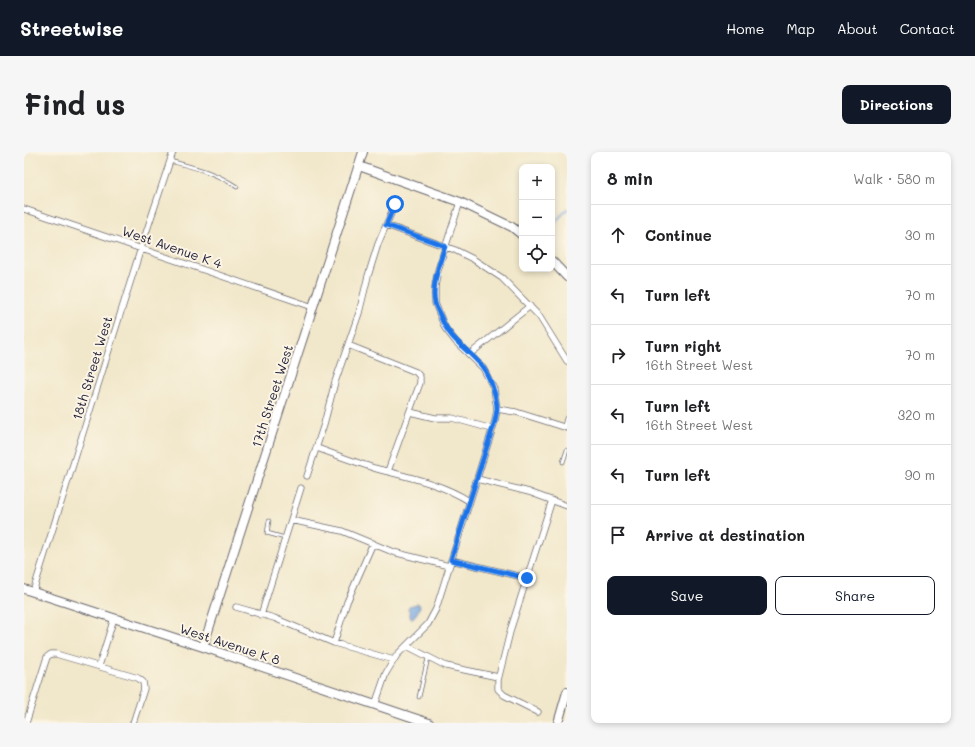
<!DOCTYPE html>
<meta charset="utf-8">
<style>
body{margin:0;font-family:Mali,sans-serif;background:#f6f6f6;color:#202124}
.controls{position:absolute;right:12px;top:12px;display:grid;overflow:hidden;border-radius:8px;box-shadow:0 2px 6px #0003}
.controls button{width:36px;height:36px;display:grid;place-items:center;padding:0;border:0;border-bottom:1px solid #e0e0e0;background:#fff;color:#202124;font:20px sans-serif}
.stop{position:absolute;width:12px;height:12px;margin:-9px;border:3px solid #1a73e8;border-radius:50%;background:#fff}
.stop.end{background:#1a73e8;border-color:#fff;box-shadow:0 1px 4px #0008}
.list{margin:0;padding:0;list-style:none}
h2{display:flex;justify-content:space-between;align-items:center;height:52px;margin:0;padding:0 16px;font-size:17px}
h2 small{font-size:13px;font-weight:400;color:#757577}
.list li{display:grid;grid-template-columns:26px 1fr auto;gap:12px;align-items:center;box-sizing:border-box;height:60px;padding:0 16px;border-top:1px solid #e0e0e0}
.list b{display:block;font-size:15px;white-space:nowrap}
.list p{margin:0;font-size:13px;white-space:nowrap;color:#757577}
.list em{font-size:13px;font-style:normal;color:#757577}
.actions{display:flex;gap:8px;padding:12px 16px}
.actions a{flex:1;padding:9px 0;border:1px solid #111827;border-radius:8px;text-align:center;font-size:14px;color:#111827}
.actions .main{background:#111827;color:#fff}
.icon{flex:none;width:22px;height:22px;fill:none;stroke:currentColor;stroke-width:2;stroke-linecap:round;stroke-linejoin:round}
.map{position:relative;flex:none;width:543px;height:571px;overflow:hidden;border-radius:8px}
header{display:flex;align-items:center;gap:24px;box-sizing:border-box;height:56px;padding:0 20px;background:#111827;color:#fff}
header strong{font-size:19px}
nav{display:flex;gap:22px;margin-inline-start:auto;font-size:14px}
.intro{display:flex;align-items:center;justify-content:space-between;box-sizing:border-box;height:96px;padding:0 24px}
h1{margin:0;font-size:28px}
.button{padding:10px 18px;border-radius:8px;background:#111827;color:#fff;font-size:14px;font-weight:700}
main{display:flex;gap:24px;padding:0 24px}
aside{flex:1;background:#fff;border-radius:8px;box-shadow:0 2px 6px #0003}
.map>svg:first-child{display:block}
.water{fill:#76a7e1;stroke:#4c648e}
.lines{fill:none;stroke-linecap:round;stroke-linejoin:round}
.stream{stroke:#76a7e1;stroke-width:2}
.lane-casing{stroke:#6a676d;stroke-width:4.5}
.street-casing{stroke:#6a676d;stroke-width:7}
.secondary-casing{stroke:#6a676d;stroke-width:10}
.lane{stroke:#fff;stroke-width:3}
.street{stroke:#fff;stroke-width:5.5}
.secondary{stroke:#fff;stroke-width:8}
.route{stroke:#1a73e8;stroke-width:5}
.labels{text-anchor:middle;stroke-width:4;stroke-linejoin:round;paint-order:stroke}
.street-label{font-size:13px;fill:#22223b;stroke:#fcf5e5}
</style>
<header>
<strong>Streetwise</strong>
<nav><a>Home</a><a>Map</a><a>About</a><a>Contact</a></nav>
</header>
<div class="intro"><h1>Find us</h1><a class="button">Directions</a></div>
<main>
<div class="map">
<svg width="543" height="571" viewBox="0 0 543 571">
<rect width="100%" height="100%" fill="#fcf5e5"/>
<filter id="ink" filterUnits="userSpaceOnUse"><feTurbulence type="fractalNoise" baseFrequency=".025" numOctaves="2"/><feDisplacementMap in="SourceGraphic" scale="8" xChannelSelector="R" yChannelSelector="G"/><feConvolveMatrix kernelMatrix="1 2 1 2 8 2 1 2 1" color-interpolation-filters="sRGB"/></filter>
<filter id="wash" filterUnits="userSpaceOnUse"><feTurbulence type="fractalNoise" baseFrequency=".012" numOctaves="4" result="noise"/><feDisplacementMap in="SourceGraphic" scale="16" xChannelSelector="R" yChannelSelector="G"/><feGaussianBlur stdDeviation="0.9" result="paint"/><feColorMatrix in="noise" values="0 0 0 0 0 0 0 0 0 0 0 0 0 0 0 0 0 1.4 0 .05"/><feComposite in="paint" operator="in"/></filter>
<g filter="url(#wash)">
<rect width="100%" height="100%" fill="#f1e7ca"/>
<path class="water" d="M393,452H395L396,454C395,458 391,465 388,466L386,465V460L384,457L385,454Z"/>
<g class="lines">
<path class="stream" d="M528,74L543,57"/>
</g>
</g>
<g filter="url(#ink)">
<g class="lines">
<g class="lane-casing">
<path id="lane" d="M146,9C172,16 190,20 213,35
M539,310L543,298
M245,369L243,381L261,386
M395,545L404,506"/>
</g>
<g class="street-casing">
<path id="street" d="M0,57L289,155
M362,73L431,98L449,107L478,126L515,164L543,209
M324,193L392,220L396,225V231L364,319
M446,202L506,154
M473,257L492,260L543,276
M386,260L411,266H428L468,277
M541,275L543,267
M293,296C312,303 331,310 350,316C383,325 417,331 445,349
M283,324L300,272L311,230L335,161L344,124L354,92L371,52
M453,327L505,340L543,354
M267,368L318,379L369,400L425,414
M427,408L503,426
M9,440L117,96L149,0
M212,455L250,466L310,491L370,508
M237,463L277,336
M310,491L323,450L349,391
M383,494L422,514L474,525
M75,514L90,466
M351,553L362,521L373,503L404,472L412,457L471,269L473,257L470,237L459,216L432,190L421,176L411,151V135L414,118L436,50
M514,560L480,543L474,537V528L487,476L528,348
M2,571L23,505L27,502H32L114,526L119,530L120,537L109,571"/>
</g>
<g class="secondary-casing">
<path id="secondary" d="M335,14L436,50L488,75L498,83
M528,109L543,125
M0,437L179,495L405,571
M179,495L339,0
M534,571L543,540"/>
</g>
<use href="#lane" class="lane"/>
<use href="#street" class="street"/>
<use href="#secondary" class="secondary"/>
</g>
</g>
<g class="lines" filter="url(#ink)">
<path class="route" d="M371,52L362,73L421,94C416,111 407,133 411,151C412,155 414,159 416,163C426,189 441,194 458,214C466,225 473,244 473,257C473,261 471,266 471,269L427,408L503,426"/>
</g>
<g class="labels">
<g class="street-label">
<text transform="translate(148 95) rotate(19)" y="5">West Avenue K 4</text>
<text transform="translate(68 216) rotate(-73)" y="5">18th Street West</text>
<text transform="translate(248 244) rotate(-72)" y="5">17th Street West</text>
<text transform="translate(206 492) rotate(18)" y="5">West Avenue K 8</text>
</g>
</g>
</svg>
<div class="controls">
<button>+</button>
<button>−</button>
<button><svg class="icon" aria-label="locate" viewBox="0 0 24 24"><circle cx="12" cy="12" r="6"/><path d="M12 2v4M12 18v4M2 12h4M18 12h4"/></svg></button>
</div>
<div class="stop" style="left:371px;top:52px"></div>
<div class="stop end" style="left:503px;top:426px"></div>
</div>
<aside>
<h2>8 min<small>Walk · 580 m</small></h2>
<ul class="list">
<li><svg class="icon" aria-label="ahead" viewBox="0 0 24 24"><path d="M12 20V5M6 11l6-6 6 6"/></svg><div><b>Continue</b></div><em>30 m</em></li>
<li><svg class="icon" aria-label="left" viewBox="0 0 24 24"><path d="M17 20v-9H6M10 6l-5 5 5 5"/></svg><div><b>Turn left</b></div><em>70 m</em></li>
<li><svg class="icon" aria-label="right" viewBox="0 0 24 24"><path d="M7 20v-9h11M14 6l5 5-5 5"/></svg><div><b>Turn right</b><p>16th Street West</p></div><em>70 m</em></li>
<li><svg class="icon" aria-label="left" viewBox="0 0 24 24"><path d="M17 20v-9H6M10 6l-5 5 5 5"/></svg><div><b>Turn left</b><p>16th Street West</p></div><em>320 m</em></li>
<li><svg class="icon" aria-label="left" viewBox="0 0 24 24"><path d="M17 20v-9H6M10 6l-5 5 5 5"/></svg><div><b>Turn left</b></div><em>90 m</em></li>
<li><svg class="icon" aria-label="arrive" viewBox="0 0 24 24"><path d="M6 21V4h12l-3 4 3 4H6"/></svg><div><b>Arrive at destination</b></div></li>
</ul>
<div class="actions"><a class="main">Save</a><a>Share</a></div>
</aside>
</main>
